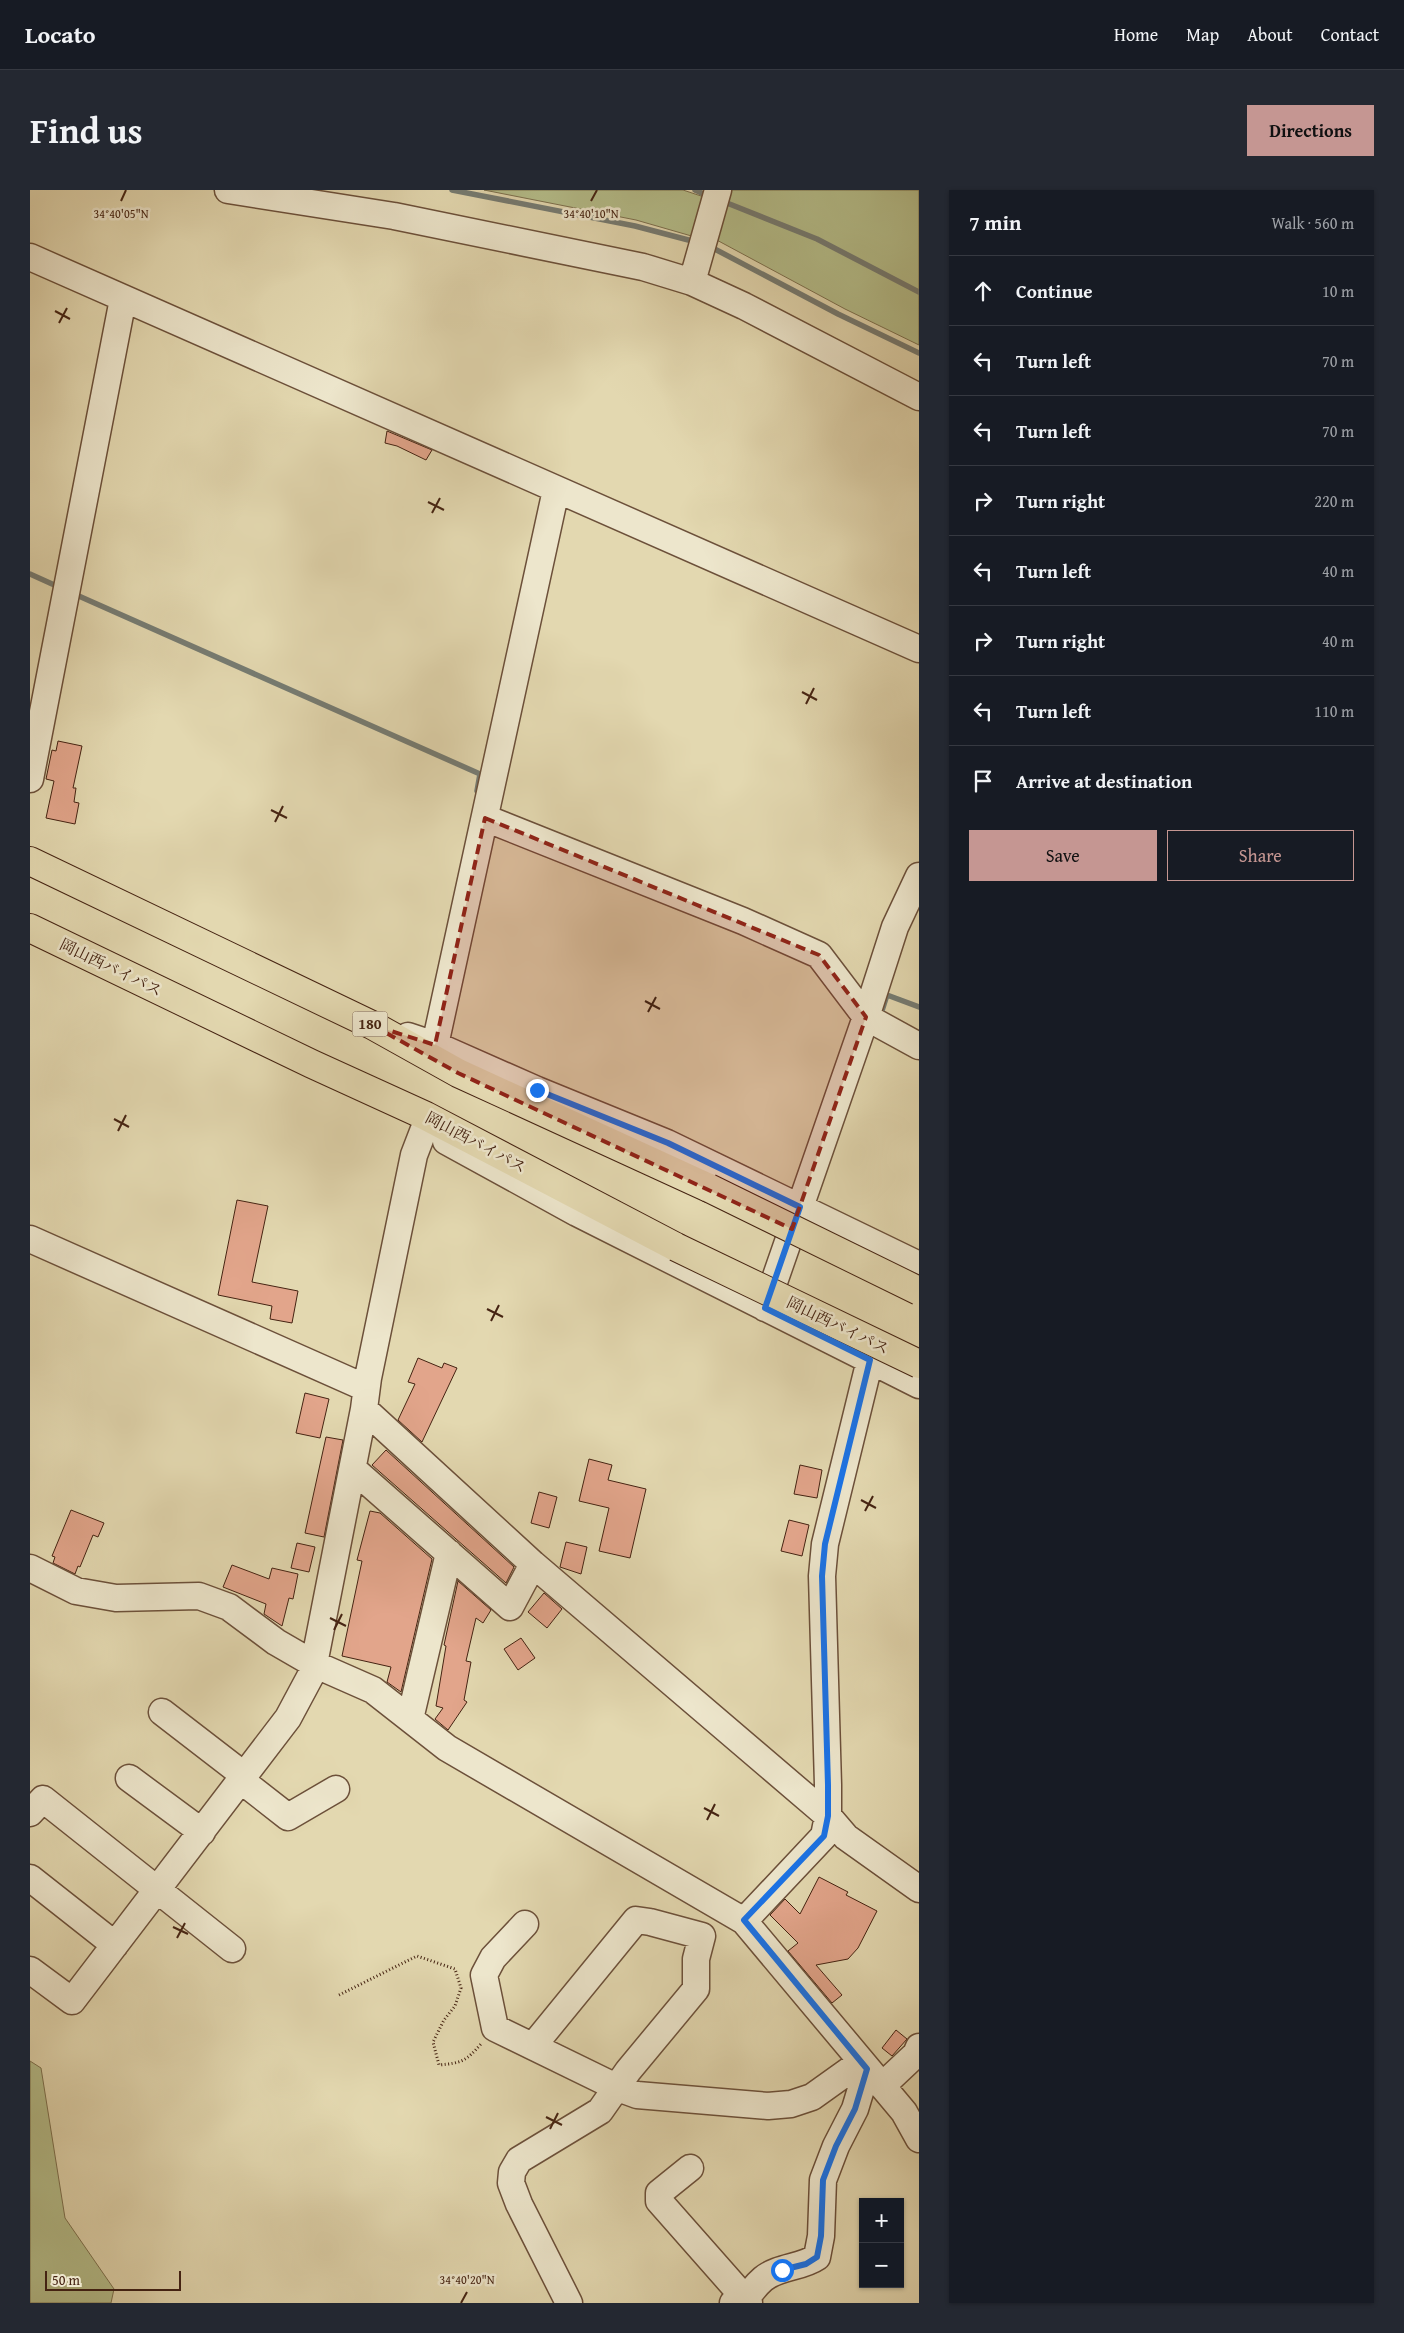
<!DOCTYPE html>
<meta charset="utf-8">
<style>
body{margin:0;font-family:"Gentium Book Plus","Noto Serif JP",serif;background:#242831;color:#f1f3f6}
.controls{position:absolute;right:15px;bottom:15px;display:grid;overflow:hidden;border-radius:0px;box-shadow:0 1px 4px #0004}
.controls button{width:45px;height:45px;display:grid;place-items:center;padding:0;border:0;border-bottom:1px solid #363941;background:#171b24;color:#f1f3f6;font:25px sans-serif}
.scale{position:absolute;left:15px;bottom:12px;width:136px;box-sizing:border-box;padding-left:5px;border:2px solid #452312;border-top:0;font-size:14px;line-height:18px;white-space:nowrap;color:#452312;-webkit-text-stroke:4px #ede6cc;paint-order:stroke}
.stop{position:absolute;width:15px;height:15px;margin:-11px;border:4px solid #1a73e8;border-radius:50%;background:#fff}
.stop.end{background:#1a73e8;border-color:#fff;box-shadow:0 1px 5px #0008}
.list{margin:0;padding:0;list-style:none}
h2{display:flex;justify-content:space-between;align-items:center;height:65px;margin:0;padding:0 20px;font-size:21px}
h2 small{font-size:16px;font-weight:400;color:#9ea1a6}
.list li{display:grid;grid-template-columns:32px 1fr auto;gap:15px;align-items:center;box-sizing:border-box;height:70px;padding:0 20px;border-top:1px solid #363941}
.list b{display:block;font-size:19px;white-space:nowrap}
.list em{font-size:16px;font-style:normal;color:#9ea1a6}
.actions{display:flex;gap:10px;padding:15px 20px}
.actions a{flex:1;padding:11px 0;border:1px solid #c59692;border-radius:0px;text-align:center;font-size:18px;color:#c59692}
.actions .main{background:#c59692;color:#111}
.icon{flex:none;width:28px;height:28px;fill:none;stroke:currentColor;stroke-width:2;stroke-linecap:round;stroke-linejoin:round}
.map{position:relative;flex:none;width:889px;height:2113px;overflow:hidden;border-radius:0px}
header{display:flex;align-items:center;gap:30px;box-sizing:border-box;height:70px;padding:0 25px;background:#171b24;border-bottom:1px solid #363941}
header strong{font-size:24px}
nav{display:flex;gap:28px;margin-inline-start:auto;font-size:18px}
.intro{display:flex;align-items:center;justify-content:space-between;box-sizing:border-box;height:120px;padding:0 30px}
h1{margin:0;font-size:35px}
.button{padding:12px 22px;border-radius:0px;background:#c59692;color:#111;font-size:18px;font-weight:700}
main{display:flex;gap:30px;padding:0 30px}
aside{flex:1;background:#171b24;border-radius:0px;box-shadow:0 1px 4px #0004}
.map>svg:first-child{display:block}
.green{fill:#b5be8b;stroke:#7d704e}
.lines{fill:none;stroke-linecap:round;stroke-linejoin:round}
.stream{stroke:#767c73;stroke-width:5.5}
.building{fill:#e2a58b;stroke:#452312}
.minor-casing{stroke:#6c503a;stroke-width:29}
.highway-casing{stroke:#452312;stroke-width:30}
.path{stroke:#452312;stroke-width:3;stroke-dasharray:1 2.5;stroke-linecap:butt}
.minor{stroke:#ede6cc;stroke-width:26}
.highway{stroke:#e3d8b0;stroke-width:28}
.highway-bridge-casing{stroke:#452312;stroke-width:30;stroke-linecap:butt}
.highway-bridge{stroke:#e3d8b0;stroke-width:28}
.route{stroke:#1a73e8;stroke-width:6}
.marked{fill:#8f2418;fill-opacity:0.2;stroke:#8f2418;stroke-width:4;stroke-dasharray:10 6;stroke-linejoin:round}
.ticks{fill:none;stroke:#452312;stroke-width:2}
.labels{text-anchor:middle;stroke-width:5;stroke-linejoin:round;paint-order:stroke}
.shield{fill:#ede6cc;stroke:#775e4a;stroke-width:1}
.shield-label{font-size:15px;font-weight:bold;fill:#452312}
.street-label{font-size:16px;fill:#452312;stroke:#ede6cc}
.ticks-label{font-size:12px;text-anchor:middle;fill:#452312;stroke:#ede6cc;stroke-width:5;stroke-linejoin:round;paint-order:stroke}
</style>
<header>
<strong>Locato</strong>
<nav><a>Home</a><a>Map</a><a>About</a><a>Contact</a></nav>
</header>
<div class="intro"><h1>Find us</h1><a class="button">Directions</a></div>
<main>
<div class="map">
<svg width="889" height="2113" viewBox="0 0 889 2113">
<rect width="100%" height="100%" fill="#e3d8b0"/>
<filter id="stains"><feTurbulence type="fractalNoise" baseFrequency=".004" numOctaves="4"/><feColorMatrix values="0 0 0 0 .2 0 0 0 0 .09 0 0 0 0 .02 0 0 0 .5 -.17"/></filter>
<radialGradient id="worn" r=".72"><stop offset=".6" stop-color="#630" stop-opacity="0"/><stop offset="1" stop-color="#630" stop-opacity=".3"/></radialGradient>
<path class="green" d="M454,0H653L677,8L665,47L606,30Z
M696,0H889V155L815,119L683,48Z
M0,1871L11,1878L35,2028L84,2099L81,2113H0Z"/>
<g class="lines">
<path class="stream" d="M422,0L605,36L666,52
M665,0L678,6
M692,11L787,49L889,102
M679,56L808,124L889,163
M0,384L31,398
M42,403L450,584L447,601
M850,827L857,805L889,817"/>
</g>
<path class="building" d="M357,241L402,260L396,270L367,256L355,253Z
M28,551L52,556L43,598H46L44,612L49,613L45,634L16,628L24,591L16,589L22,560L26,561Z
M207,1010L238,1016L222,1092L268,1101L262,1133L240,1129L242,1116L188,1105Z
M388,1168L412,1178L414,1173L427,1178L392,1252L368,1230L385,1194L378,1192Z
M275,1203L299,1209L290,1248L266,1243Z
M296,1247L313,1250L294,1347L275,1343Z
M356,1260L484,1377L476,1393L342,1275Z
M559,1269L582,1275L578,1290L616,1299L600,1368L569,1361L579,1318L549,1311Z
M770,1275L792,1280L787,1308L764,1304Z
M509,1302L527,1307L519,1338L501,1333Z
M41,1320L74,1333L68,1347L63,1345L50,1377L48,1376L45,1384L23,1373L25,1367L22,1366Z
M340,1321L350,1323L402,1369L371,1502L357,1492L361,1477L312,1466L332,1371L327,1370Z
M759,1330L779,1335L772,1366L751,1361Z
M536,1352L557,1357L551,1384L530,1377Z
M267,1353L285,1357L279,1382L261,1378Z
M202,1375L239,1389L242,1378L268,1384L263,1409L259,1408L252,1436L234,1424L236,1414L193,1397Z
M428,1391L461,1420L453,1433L446,1428L436,1471L441,1472L434,1510L437,1512L418,1540L405,1529L413,1518L406,1516L416,1456L414,1455Z
M514,1403L532,1419L517,1438L498,1422Z
M491,1448L505,1468L488,1480L474,1459Z
M789,1687L818,1702L816,1705L847,1721L828,1758L818,1769L786,1775L812,1805L802,1813L758,1761L768,1753L740,1725L755,1709L770,1724Z
M866,1840L877,1849L862,1866L852,1858Z"/>
<g class="lines">
<g class="minor-casing">
<path id="minor" d="M198,0L364,26L613,77L662,92L714,116L889,207
M0,67L889,459
M662,92L688,0
M0,589L93,109
M455,628L713,731L789,765L836,827L889,856
M378,846L405,855L507,900L637,953L889,1075
M405,855L526,300
M416,951L547,1023L889,1195
M0,1049L336,1198
M735,1118L836,827L865,737L889,686
M334,1219L503,1374L798,1626L816,1647L889,1699
M323,1279L480,1417L503,1374
M0,1378L46,1401L86,1408L169,1406L199,1417L246,1452L284,1474L343,1500L417,1558L714,1731L874,1922L889,1949
M132,1522L215,1586
M380,1529L419,1363
M99,1588L172,1642
M212,1591L258,1627L306,1599
M0,1623L13,1609L202,1759
M0,1688L85,1755
M714,1731L794,1646L798,1626V1595L792,1386L795,1354L840,1170
M495,1734L463,1768L454,1785L465,1838L588,1898L607,1905L738,1916L761,1914L782,1907L831,1872
M0,1780L42,1811L258,1528L281,1485L284,1474L334,1219L338,1188L384,965L394,939
M503,1856L606,1730L620,1732L672,1746L666,1769V1799L598,1881L570,1921L489,1970L482,1982L481,1993L489,2014L539,2113
M852,1896L886,1864L889,1857
M660,1978L629,2003V2011L719,2113
M703,2113C723,2106 719,2101 733,2089C749,2076 771,2078 787,2067L791,2046L793,1990L806,1956L825,1919L837,1879"/>
</g>
<g class="highway-casing">
<path id="highway" d="M0,671L342,835L428,883L679,998
M0,738L282,874L396,926L646,1057"/>
</g>
<path class="path" d="M309,1805L387,1766L425,1779L431,1798L425,1816L414,1830L403,1852L409,1875C432,1873 436,1871 451,1854"/>
<use href="#minor" class="minor"/>
<use href="#highway" class="highway"/>
<g class="highway-bridge-casing">
<path id="highway-bridge" d="M679,998L889,1101
M646,1057L889,1174"/>
</g>
<use href="#highway-bridge" class="highway-bridge"/>
</g>
<g class="lines">
<path class="route" d="M507,900L638,953L770,1017L735,1118L840,1170L795,1354L792,1386L798,1595V1626L794,1646L714,1730L837,1879L825,1919L806,1956L793,1990L791,2046L787,2067L776,2074L752,2080"/>
</g>
<path class="marked" d="M455,628L789,765L836,827L762,1039L428,883L342,835L405,855Z"/>
<path class="ticks" d="M91,11L96,0M561,11L567,0M25,121L40,129M29,133L37,118M398,312L414,320M402,323L410,308M772,502L787,510M776,514L784,498M241,620L257,628M245,632L253,616M615,811L630,819M618,822L626,807M84,929L99,937M88,941L96,925M457,1119L473,1127M461,1131L469,1115M831,1310L846,1318M835,1321L843,1306M300,1428L316,1436M304,1440L312,1424M674,1618L689,1626M677,1630L685,1614M143,1737L158,1744M147,1748L155,1733M516,1927L532,1935M520,1939L528,1923M431,2113L437,2102"/>
<g class="labels">
<rect class="shield" x="322.5" y="821.5" width="35" height="25" rx="4"/>
<g class="shield-label">
<text x="340" y="839">180</text>
</g>
<g class="street-label">
<text transform="translate(81 777) rotate(26)" y="6">岡山西バイパス</text>
<text transform="translate(446 952) rotate(28)" y="6">岡山西バイパス</text>
<text transform="translate(808 1135) rotate(26)" y="6">岡山西バイパス</text>
</g>
</g>
<g class="ticks-label">
<text x="91" y="28">34°40'05"N</text>
<text x="561" y="28">34°40'10"N</text>
<text x="437" y="2094">34°40'20"N</text>
</g>
<rect width="100%" height="100%" filter="url(#stains)"/>
<rect width="100%" height="100%" fill="url(#worn)"/>
</svg>
<div class="controls">
<button>+</button>
<button>−</button>
</div>
<div class="scale">50 m</div>
<div class="stop" style="left:752px;top:2080px"></div>
<div class="stop end" style="left:507px;top:900px"></div>
</div>
<aside>
<h2>7 min<small>Walk · 560 m</small></h2>
<ul class="list">
<li><svg class="icon" aria-label="ahead" viewBox="0 0 24 24"><path d="M12 20V5M6 11l6-6 6 6"/></svg><div><b>Continue</b></div><em>10 m</em></li>
<li><svg class="icon" aria-label="left" viewBox="0 0 24 24"><path d="M17 20v-9H6M10 6l-5 5 5 5"/></svg><div><b>Turn left</b></div><em>70 m</em></li>
<li><svg class="icon" aria-label="left" viewBox="0 0 24 24"><path d="M17 20v-9H6M10 6l-5 5 5 5"/></svg><div><b>Turn left</b></div><em>70 m</em></li>
<li><svg class="icon" aria-label="right" viewBox="0 0 24 24"><path d="M7 20v-9h11M14 6l5 5-5 5"/></svg><div><b>Turn right</b></div><em>220 m</em></li>
<li><svg class="icon" aria-label="left" viewBox="0 0 24 24"><path d="M17 20v-9H6M10 6l-5 5 5 5"/></svg><div><b>Turn left</b></div><em>40 m</em></li>
<li><svg class="icon" aria-label="right" viewBox="0 0 24 24"><path d="M7 20v-9h11M14 6l5 5-5 5"/></svg><div><b>Turn right</b></div><em>40 m</em></li>
<li><svg class="icon" aria-label="left" viewBox="0 0 24 24"><path d="M17 20v-9H6M10 6l-5 5 5 5"/></svg><div><b>Turn left</b></div><em>110 m</em></li>
<li><svg class="icon" aria-label="arrive" viewBox="0 0 24 24"><path d="M6 21V4h12l-3 4 3 4H6"/></svg><div><b>Arrive at destination</b></div></li>
</ul>
<div class="actions"><a class="main">Save</a><a>Share</a></div>
</aside>
</main>
